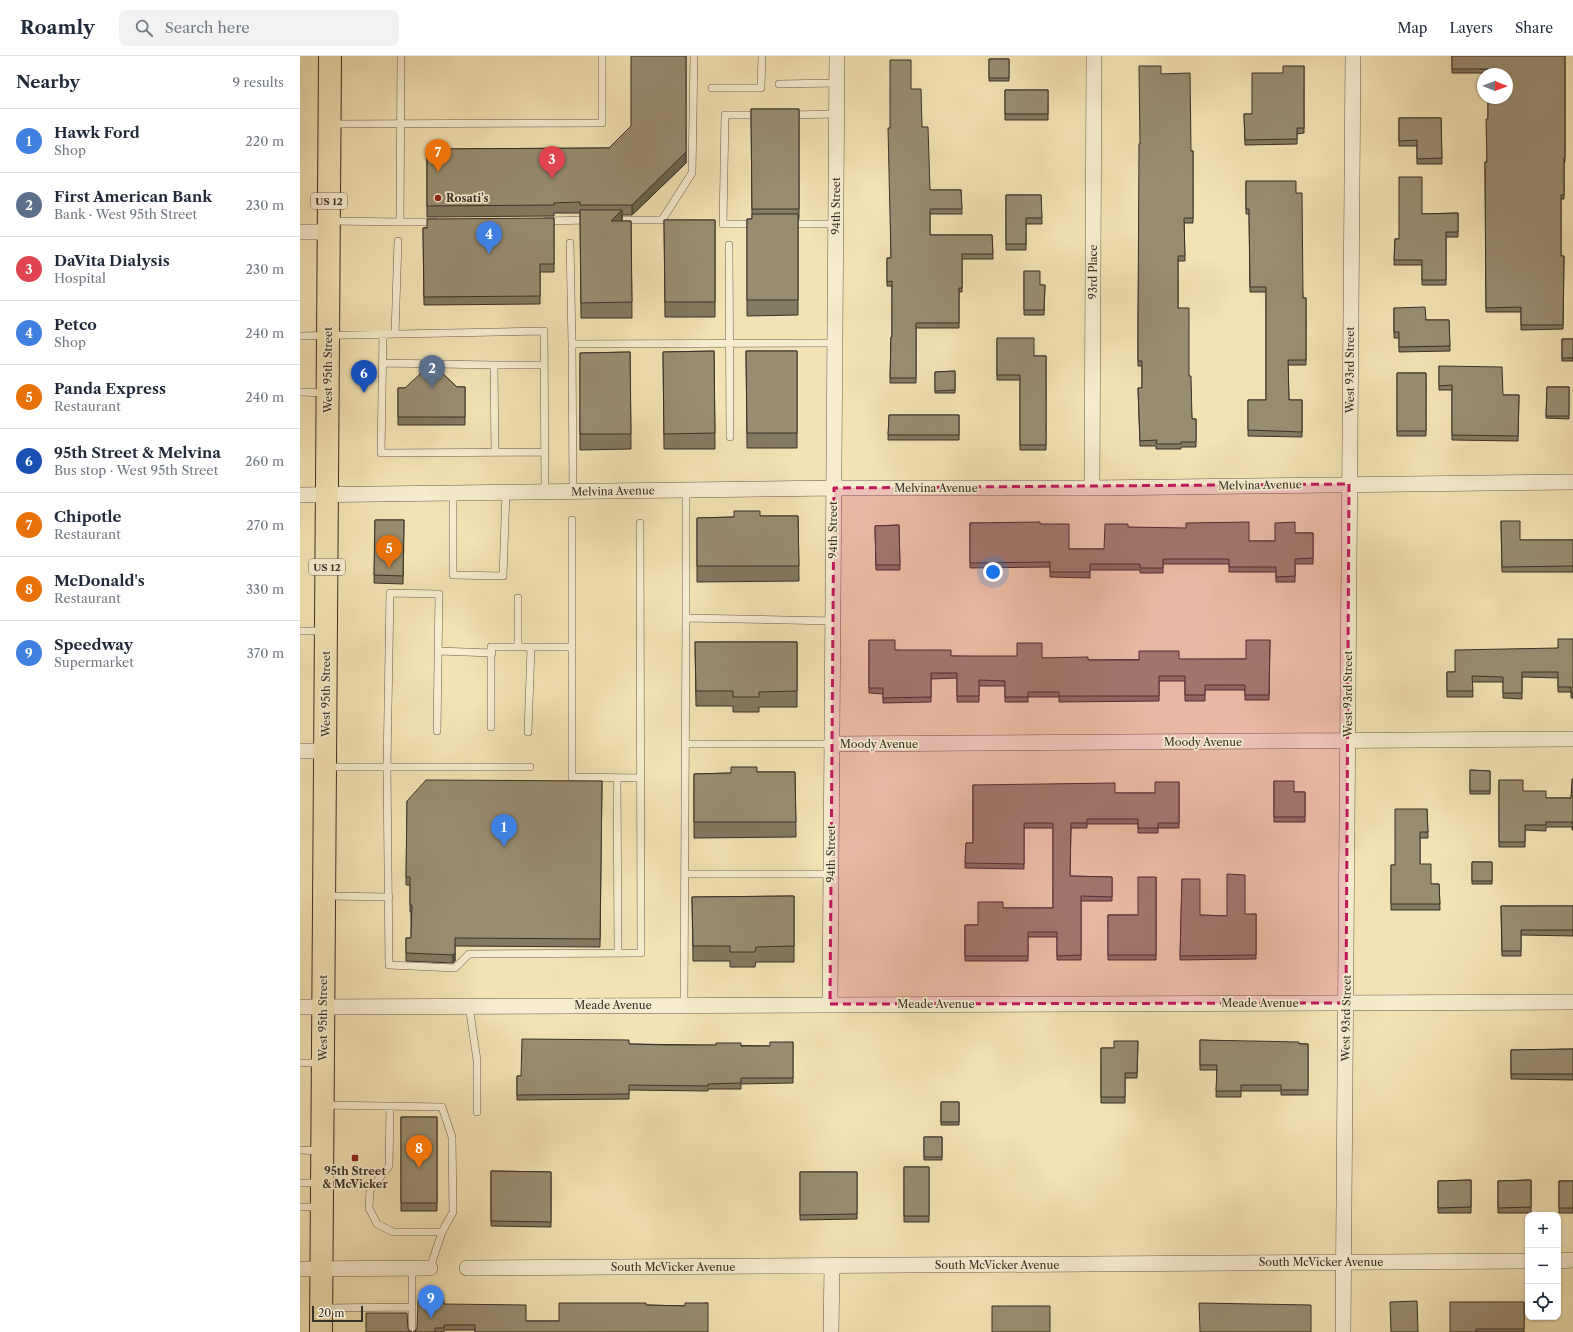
<!DOCTYPE html>
<meta charset="utf-8">
<style>
body{margin:0;font-family:"Libre Caslon Text",serif;background:#f2f2f3;color:#1f2937}
.controls{position:absolute;right:12px;bottom:12px;display:grid;overflow:hidden;border-radius:8px;box-shadow:0 1px 3px #0004}
.controls button{width:36px;height:36px;display:grid;place-items:center;padding:0;border:0;border-bottom:1px solid #e0e1e3;background:#fff;color:#1f2937;font:20px sans-serif}
.compass{position:absolute;left:1177px;top:12px;width:36px;height:36px;border-radius:50%;background:#fff;box-shadow:0 1px 3px #0004;rotate:91deg}
.scale{position:absolute;left:12px;bottom:10px;width:51px;box-sizing:border-box;padding-left:4px;border:2px solid #393127;border-top:0;font-size:11px;line-height:14px;white-space:nowrap;color:#393127;-webkit-text-stroke:3px #f7eccf;paint-order:stroke}
.you{position:absolute;left:693px;top:516px;width:14px;height:14px;margin:-10px;border:3px solid #fff;border-radius:50%;background:#1a73e8;box-shadow:0 0 0 6px #1a73e833}
.badge{display:grid;place-items:center;width:26px;height:26px;border-radius:50%;background:#1a73e8;color:#fff;font-size:13px;font-weight:700}
.pin{position:absolute;translate:-50% -33px;filter:drop-shadow(0 1px 2px #0008)}
.pin::after{content:'';position:absolute;top:21px;width:14px;height:12px;background:inherit;clip-path:polygon(0 0,100% 0,50% 100%)}
.list{margin:0;padding:0;list-style:none}
h2{display:flex;justify-content:space-between;align-items:center;height:52px;margin:0;padding:0 16px;font-size:17px}
h2 small{font-size:13px;font-weight:400;color:#747a83}
.list li{display:grid;grid-template-columns:26px 1fr auto;gap:12px;align-items:center;box-sizing:border-box;height:64px;padding:0 16px;border-top:1px solid #e0e1e3}
.list b{display:block;font-size:15px;white-space:nowrap}
.list p{margin:0;font-size:13px;white-space:nowrap;color:#747a83}
.list em{font-size:13px;font-style:normal;color:#747a83}
.icon{flex:none;width:22px;height:22px;fill:none;stroke:currentColor;stroke-width:2;stroke-linecap:round;stroke-linejoin:round}
.map{position:relative;flex:none;width:1273px;height:1276px;overflow:hidden}
header{display:flex;align-items:center;gap:24px;box-sizing:border-box;height:56px;padding:0 20px;background:#fff;border-bottom:1px solid #e0e1e3}
header strong{font-size:19px}
nav{display:flex;gap:22px;margin-inline-start:auto;font-size:14px}
.search{width:280px;height:36px;background:#f2f2f3;display:flex;align-items:center;gap:10px;box-sizing:border-box;padding:0 14px;border-radius:8px;color:#747a83;font-size:15px}
main{display:flex}
aside{flex:1;background:#fff}
.map>svg:first-child{display:block}
.lines{fill:none;stroke-linecap:round;stroke-linejoin:round}
.service-casing{stroke:#675d4a;stroke-width:8}
.minor-casing{stroke:#675d4a;stroke-width:16}
.primary-casing{stroke:#393127;stroke-width:24}
.service{stroke:#f7eccf;stroke-width:7}
.minor{stroke:#f7eccf;stroke-width:15}
.primary{stroke:#f2e2b5;stroke-width:22}
.wall{fill:#847961;stroke:#393127}
.shaded-wall{fill:#6b634f;stroke:#393127}
.building{fill:#998d71;stroke:#393127}
.marked{fill:#c2185b;fill-opacity:0.2;stroke:#c2185b;stroke-width:3;stroke-dasharray:8 5;stroke-linejoin:round}
.poi-dot{fill:#8f2418;stroke:#f7eccf;stroke-width:1.5}
.labels{text-anchor:middle;stroke-width:3.5;stroke-linejoin:round;paint-order:stroke}
.shield{fill:#f7eccf;stroke:#726959;stroke-width:1}
.shield-label{font-size:10px;font-weight:bold;fill:#393127}
.poi-label{font-size:11px;font-weight:bold;fill:#393127;stroke:#f7eccf;text-anchor:start}
.street-label{font-size:11px;fill:#393127;stroke:#f7eccf}
</style>
<header>
<strong>Roamly</strong>
<div class="search"><svg class="icon" aria-label="search" viewBox="0 0 24 24"><circle cx="10" cy="10" r="6"/><path d="M15 15l6 6"/></svg>Search here</div>
<nav><a>Map</a><a>Layers</a><a>Share</a></nav>
</header>
<main>
<aside>
<h2>Nearby<small>9 results</small></h2>
<ul class="list">
<li><span class="badge" style="background:#3f7fe0">1</span><div><b>Hawk Ford</b><p>Shop</p></div><em>220 m</em></li>
<li><span class="badge" style="background:#5c6f8a">2</span><div><b>First American Bank</b><p>Bank · West 95th Street</p></div><em>230 m</em></li>
<li><span class="badge" style="background:#e0444e">3</span><div><b>DaVita Dialysis</b><p>Hospital</p></div><em>230 m</em></li>
<li><span class="badge" style="background:#3f7fe0">4</span><div><b>Petco</b><p>Shop</p></div><em>240 m</em></li>
<li><span class="badge" style="background:#e8710a">5</span><div><b>Panda Express</b><p>Restaurant</p></div><em>240 m</em></li>
<li><span class="badge" style="background:#1a4fb4">6</span><div><b>95th Street &amp; Melvina</b><p>Bus stop · West 95th Street</p></div><em>260 m</em></li>
<li><span class="badge" style="background:#e8710a">7</span><div><b>Chipotle</b><p>Restaurant</p></div><em>270 m</em></li>
<li><span class="badge" style="background:#e8710a">8</span><div><b>McDonald's</b><p>Restaurant</p></div><em>330 m</em></li>
<li><span class="badge" style="background:#3f7fe0">9</span><div><b>Speedway</b><p>Supermarket</p></div><em>370 m</em></li>
</ul>
</aside>
<div class="map">
<svg width="1273" height="1276" viewBox="0 0 1273 1276">
<rect width="100%" height="100%" fill="#f2e2b5"/>
<filter id="stains"><feTurbulence type="fractalNoise" baseFrequency=".005" numOctaves="4"/><feColorMatrix values="0 0 0 0 .2 0 0 0 0 .09 0 0 0 0 .02 0 0 0 .5 -.17"/></filter>
<radialGradient id="worn" r=".72"><stop offset=".6" stop-color="#630" stop-opacity="0"/><stop offset="1" stop-color="#630" stop-opacity=".3"/></radialGradient>
<g class="lines">
<g class="service-casing">
<path id="service" d="M479,28L537,27
M412,32H461L462,0
M490,59L536,58
M31,68L302,67V0
M314,164H362L392,117L394,0
M31,165L100,166L101,0
M246,165L289,164
M100,166H135
M455,168H423L425,59H460
M490,168H535
M270,187L272,288
M429,189L430,381
M95,278L98,185
M83,279L81,397L245,396
M0,280L244,275L245,436
M83,307L194,309
M0,336L25,337
M195,396L194,309H244
M386,434V562L533,565
M273,436L272,288L535,287
M153,437V519L203,520L206,436
M272,464V721L341,722
M218,542V591
M0,575H24
M139,595L192,597
M191,671V591H272
M137,675L139,538L90,537L87,711L89,909L155,912L169,898L341,897L340,467
M228,676L231,591
M386,688H532
M27,711H230
M317,722L318,897
M385,818H531
M27,840L89,841
M384,949L386,562
M169,950L177,1004V1056
M0,1007H20
M24,1049L142,1051L152,1081L153,1156L142,1176L130,1212
M90,1050L89,1110L70,1134L69,1152L77,1168L93,1176H142
M0,1094L20,1095
M0,1127H20
M0,1151H20
M24,1252L112,1251
M112,1276V1212"/>
</g>
<g class="minor-casing">
<path id="minor" d="M0,176H29
M792,432L794,0
M0,439L534,432H792L1273,426
M532,688L1273,683
M0,695H25
M530,948L537,0
M0,951L1273,946
M1258,1205L1273,1204
M167,1212L1228,1205
M0,1213L130,1212
M531,1276L532,1210
M1043,1276L1053,0"/>
</g>
<g class="primary-casing">
<path id="primary" d="M21,1276L30,0"/>
</g>
<use href="#service" class="service"/>
<use href="#minor" class="minor"/>
<use href="#primary" class="primary"/>
</g>
<path class="wall" d="M386,0V107L332,159H322V165H331L332,262H281L280,157H254V160L127,161V93L309,92L331,70Z
M1152,0H1265V106H1264V143H1261V200H1264L1263,273L1221,274V256H1186L1185,106H1187L1188,63V17H1152Z
M689,3H709V25H689Z
M1004,10V77L997,78V88L945,89L944,58H952L983,17Z
M861,18L891,95H893V167H884L885,205H878V252L889,320L892,363H896V391H881V393H856V390H840L838,332H842V310H838V266L840,88Z
M611,33L622,71L630,134H661L662,158H630V179H692L693,203H662V236H659V272H616V327H590L591,281H592V230H587V202H591L590,72Z
M705,34H748V64H705Z
M451,53H499V163H498V259L447,260V163H452Z
M1099,62H1141L1142,108H1117V90H1099Z
M946,125L996,137L1003,242H1006V309H988L989,344H1002V381L948,380V344H966V236H950L949,158H946Z
M706,139H741L742,168H726V194H706Z
M1158,157V181H1146V229H1122V209H1094L1095,183H1099L1122,158Z
M254,162V216H240V248L124,249L123,172Z
M364,164H415V261H365Z
M724,215L740,229H745L744,259H724Z
M1094,252L1126,264H1149L1150,295L1099,296V282H1094Z
M697,282L734,300H746V394H720V324H697Z
M1262,283H1273V305H1262Z
M414,295L415,393H364L363,296Z
M446,295H497V392H447Z
M330,296L331,393L280,394V297Z
M1139,310L1203,339H1219L1218,385L1152,384V334H1139Z
M655,315V337H635V316Z
M1097,317H1126V380H1097Z
M143,318L157,331H165V369H98V332H105Z
M1247,331H1269V363L1246,362Z
M589,359H659V384H588Z
M460,460H498L499,525L397,526V462L434,461Z
M75,464H104L103,528L74,527Z
M1201,465L1220,484H1273V516H1202Z
M670,467L740,468L769,493H804L828,471L949,485H975L995,477H1013V508H995V526H976V516H929V508H863V517H840V514H790V522L750,521V511L670,512Z
M599,469L600,514H576L575,470Z
M1273,583V642H1271V636H1258V622L1222,621V643L1203,642V626H1172L1173,641H1147V616H1155L1258,592Z
M569,584L595,594L651,600L742,602L788,604L946,603L970,584L969,644H945V634H905V645H885V625H859V645L759,646V641H728V646H705V630H679V646H657V622L631,623V646L583,647V638L569,637Z
M395,586H497V651H459V656H433V650H396Z
M1170,714L1190,715V738H1170Z
M457,716H495L496,781L394,782V718L431,717Z
M1273,723V774H1272V771H1246V775L1225,774V791H1199V724L1223,735L1246,742H1271Z
M302,725L300,891L155,890V905L153,907L106,905V882H111V856H110V829H106L107,745Z
M974,725L994,736H1005V766H974Z
M879,726V772H858V777H838V768H787V772H771L770,820L812,821V845H781V904H757V881H728V905H665V869H678L703,852H753V772H724V813L665,812L666,787H673V729L815,737H855Z
M1127,753L1128,782H1120V808L1131,828H1139L1140,854H1091V809H1095Z
M1172,806H1192V828H1172Z
M856,821V904H808V859H838Z
M882,823L900,859L927,860L956,858V903L880,904Z
M494,840V906H456L455,911H430V905H393L392,841Z
M1201,850H1273V880L1221,879V900H1202Z
M900,984L1008,988V1039H981V1035H941V1041H916L917,1014H900Z
M838,985L837,1022H825V1047H801V992H814Z
M493,986V1027L441,1028V1033H408V1035L329,1034V1043L217,1044V1020H221L329,988L470,990Z
M1273,993V1024L1211,1023V994Z
M641,1046H659V1069H641Z
M101,1061H137V1155H101Z
M624,1081H642V1104H624Z
M604,1111H629V1166H604Z
M191,1115L251,1116V1171L191,1170Z
M500,1116H557V1163L500,1164Z
M1171,1124V1157H1138V1125Z
M1231,1124V1157H1198V1125Z
M1259,1125H1273V1157H1259Z
M1224,1246V1276H1150Z
M408,1247L175,1276V1274H144V1276H113L116,1274L144,1248L226,1265H259L346,1249L385,1250Z"/>
<path class="shaded-wall" d="M386,96V107L332,159V149Z
M322,154V169L311,165Z
M155,897V905L153,907V899Z"/>
<path class="building" d="M331,0H386V96L332,149H280V146L254,147V149L127,150V93L309,92L331,70Z
M1152,0H1265V102H1264V139H1261V200H1264L1263,269H1221V251L1186,252L1185,106H1187L1186,63H1188V42H1207V18H1188V13H1152Z
M689,3H709V22H689Z
M590,4H611V33H621L622,71H628L630,134H661L662,153H630V179H692L693,198H662V232H659V267H616V322H590L591,281H592V225L587,226V202H591L588,72H590Z
M839,10H861V18L890,17L891,95H893V162H884L885,200H878V252H889V320H891L892,363H896V386H881V388H856L857,384L840,385L838,332H842V305H838V266L839,88H840Z
M983,10H1004V72H997V83L945,84L944,58H952V17H983Z
M705,34H748V58H705Z
M451,53H499V153H452Z
M1099,62H1141L1142,102L1117,103V84L1099,85Z
M1099,121H1122V158L1158,157V176H1146V224H1122V204H1094L1095,183H1099Z
M946,125H996V137H1002L1003,242H1006V304H988L989,344H1002V376L948,374V344H966V231H950L949,153H946Z
M706,139H741L742,162H726V188H706Z
M280,154H322L311,165H331L332,246L281,247Z
M452,158H498V244H447V163H452Z
M254,162V208H240V240L124,241L123,172H127V163Z
M364,164H415V246H365Z
M724,215H740V229H745L744,254H724Z
M1125,251L1126,264H1149L1150,290L1099,291V276H1094V252Z
M697,282H734V300H746V389H720V319H697Z
M1262,283H1273V302H1262Z
M414,295L415,377L364,378L363,296Z
M446,295H497V377H447Z
M330,296L331,378H280V297Z
M121,305H143V318L157,331H165V361H98V332H105L120,318Z
M1139,310L1202,311L1203,339H1219L1218,380L1152,379V329L1139,330Z
M655,315V334L635,335V316Z
M1097,317H1126V375H1097Z
M1247,331H1269V360H1246Z
M589,359H659V379H588Z
M434,455H460V460H498L499,510H397V462L434,461Z
M75,464H104L103,520L74,519Z
M1201,465H1220V484H1273V510L1202,511Z
M740,466V468H769V493H804L805,468H828V471L886,472V467L949,466V485H975V467L995,466V477H1013V502L995,503V520L976,521V511H929V503H863V512H840V508H790V516H750V506L670,507V467Z
M599,469L600,509H576L575,470Z
M1258,583H1273V637H1271V631H1258V616H1222V637H1203V621L1172,620L1173,635H1147V616H1155V594L1258,592Z
M569,584H595V594H651V600H717V587H742V602L788,601V604H839V595H879V603H946V584H970L969,639H945V629H905V639H885V620H859V640H759V636H728V641H705V625L679,624V640H657V617H631V641L583,642V632H569Z
M395,586H497V635L459,636V641H433V635H396Z
M431,711H457V716H495L496,766H394V718L431,717Z
M1170,714L1190,715V735H1170Z
M1272,723H1273V768H1272V766H1246V769H1225V786H1199V724H1223V735H1246V742H1271Z
M126,724L302,725L300,883L155,882V897L153,899L106,897V882H111L112,849H110V821H106L107,745Z
M974,725H994V736H1005V761H974Z
M855,726H879V767H858V772H838V763H787V767H771L770,820L812,821V841L781,840V899L757,900V876H728V900H665V869H678V846H703V852H753V767H724V808L665,807L666,787H673V729L815,727V737H855Z
M1095,753H1127L1128,776H1120V808H1131V828H1139L1140,848H1091V809H1095Z
M1172,806H1192V825H1172Z
M927,818L945,819V858H956V899L880,900L882,823H900V859L927,860Z
M838,821H856V899H808V859H838Z
M494,840V890L456,891L455,896H430V890H393L392,841Z
M1201,850H1273V874H1221V895H1202Z
M222,983L329,984V988L369,989H416V987H441V990H470V986H493V1022H441V1027L408,1028V1030L329,1029V1038L217,1039V1020H221Z
M900,984L999,986V988H1008V1034H981V1029H941V1035H916L917,1009H900Z
M814,985H838L837,1017H825V1041H801V992H814Z
M1273,993V1018H1211V994Z
M641,1046H659V1066H641Z
M101,1061H137V1147H101Z
M624,1081H642V1101H624Z
M604,1111H629V1160H604Z
M191,1115L251,1116V1166L191,1165Z
M500,1116H557V1158L500,1159Z
M1171,1124V1151L1138,1152V1125Z
M1231,1124V1151L1198,1152V1125Z
M1259,1125H1273V1152H1259Z
M118,1244H144V1248L226,1249V1265H259V1247H346V1249L385,1250V1247H408V1276H175V1269H144V1272H135V1276H113L116,1274L117,1272Z
M1117,1245L1118,1276H1091L1090,1246Z
M1150,1246H1224V1273H1176V1276H1150Z
M899,1247L1011,1249V1276H900Z
M692,1250H750V1276H692Z
M66,1257H107L108,1273L112,1276H66Z"/>
<path class="marked" d="M1049,428L1046,947L530,948L534,432Z"/>
<g class="poi-dot">
<circle cx="138" cy="142" r="4"/>
<rect x="51" y="1098" width="8" height="8" rx="2"/>
</g>
<g class="labels">
<g class="shield">
<rect x="11" y="137" width="36" height="16" rx="3"/>
<rect x="9" y="503" width="36" height="16" rx="3"/>
</g>
<g class="shield-label">
<text x="29" y="149">US 12</text>
<text x="27" y="515">US 12</text>
</g>
<g class="poi-label">
<text x="146" y="146">Rosati's</text>
<text x="55" y="1119" text-anchor="middle">95th Street<tspan x="55" dy="13">&amp; McVicker</tspan></text>
</g>
<g class="street-label">
<text transform="translate(536 150) rotate(-90)" y="4">94th Street</text>
<text transform="translate(793 216) rotate(-90)" y="4">93rd Place</text>
<text transform="translate(28 314) rotate(-90)" y="4">West 95th Street</text>
<text transform="translate(1050 314) rotate(-90)" y="4">West 93rd Street</text>
<text transform="translate(960 429) rotate(-1)" y="4">Melvina Avenue</text>
<text x="636" y="436">Melvina Avenue</text>
<text transform="translate(313 435) rotate(-1)" y="4">Melvina Avenue</text>
<text transform="translate(533 474) rotate(-90)" y="4">94th Street</text>
<text transform="translate(26 638) rotate(-90)" y="4">West 95th Street</text>
<text transform="translate(1048 638) rotate(-90)" y="4">West 93rd Street</text>
<text x="903" y="690">Moody Avenue</text>
<text x="579" y="692">Moody Avenue</text>
<text transform="translate(531 798) rotate(-90)" y="4">94th Street</text>
<text x="960" y="951">Meade Avenue</text>
<text x="636" y="952">Meade Avenue</text>
<text x="313" y="953">Meade Avenue</text>
<text transform="translate(23 962) rotate(-90)" y="4">West 95th Street</text>
<text transform="translate(1046 962) rotate(-89)" y="4">West 93rd Street</text>
<text x="1021" y="1210">South McVicker Avenue</text>
<text x="697" y="1213">South McVicker Avenue</text>
<text x="373" y="1215">South McVicker Avenue</text>
</g>
</g>
<rect width="100%" height="100%" filter="url(#stains)"/>
<rect width="100%" height="100%" fill="url(#worn)"/>
</svg>
<div class="controls">
<button>+</button>
<button>−</button>
<button><svg class="icon" aria-label="locate" viewBox="0 0 24 24"><circle cx="12" cy="12" r="6"/><path d="M12 2v4M12 18v4M2 12h4M18 12h4"/></svg></button>
</div>
<svg class="compass" viewBox="-18 -18 36 36"><path d="M0-13l5 13h-10z" fill="#e53935"/><path d="M0 13l5-13h-10z" fill="#747a83"/></svg>
<div class="scale">20 m</div>
<div class="you"></div>
<div class="pin badge" style="left:204px;top:791px;background:#3f7fe0">1</div>
<div class="pin badge" style="left:132px;top:332px;background:#5c6f8a">2</div>
<div class="pin badge" style="left:252px;top:123px;background:#e0444e">3</div>
<div class="pin badge" style="left:189px;top:198px;background:#3f7fe0">4</div>
<div class="pin badge" style="left:89px;top:512px;background:#e8710a">5</div>
<div class="pin badge" style="left:64px;top:337px;background:#1a4fb4">6</div>
<div class="pin badge" style="left:138px;top:116px;background:#e8710a">7</div>
<div class="pin badge" style="left:119px;top:1112px;background:#e8710a">8</div>
<div class="pin badge" style="left:131px;top:1262px;background:#3f7fe0">9</div>
</div>
</main>
